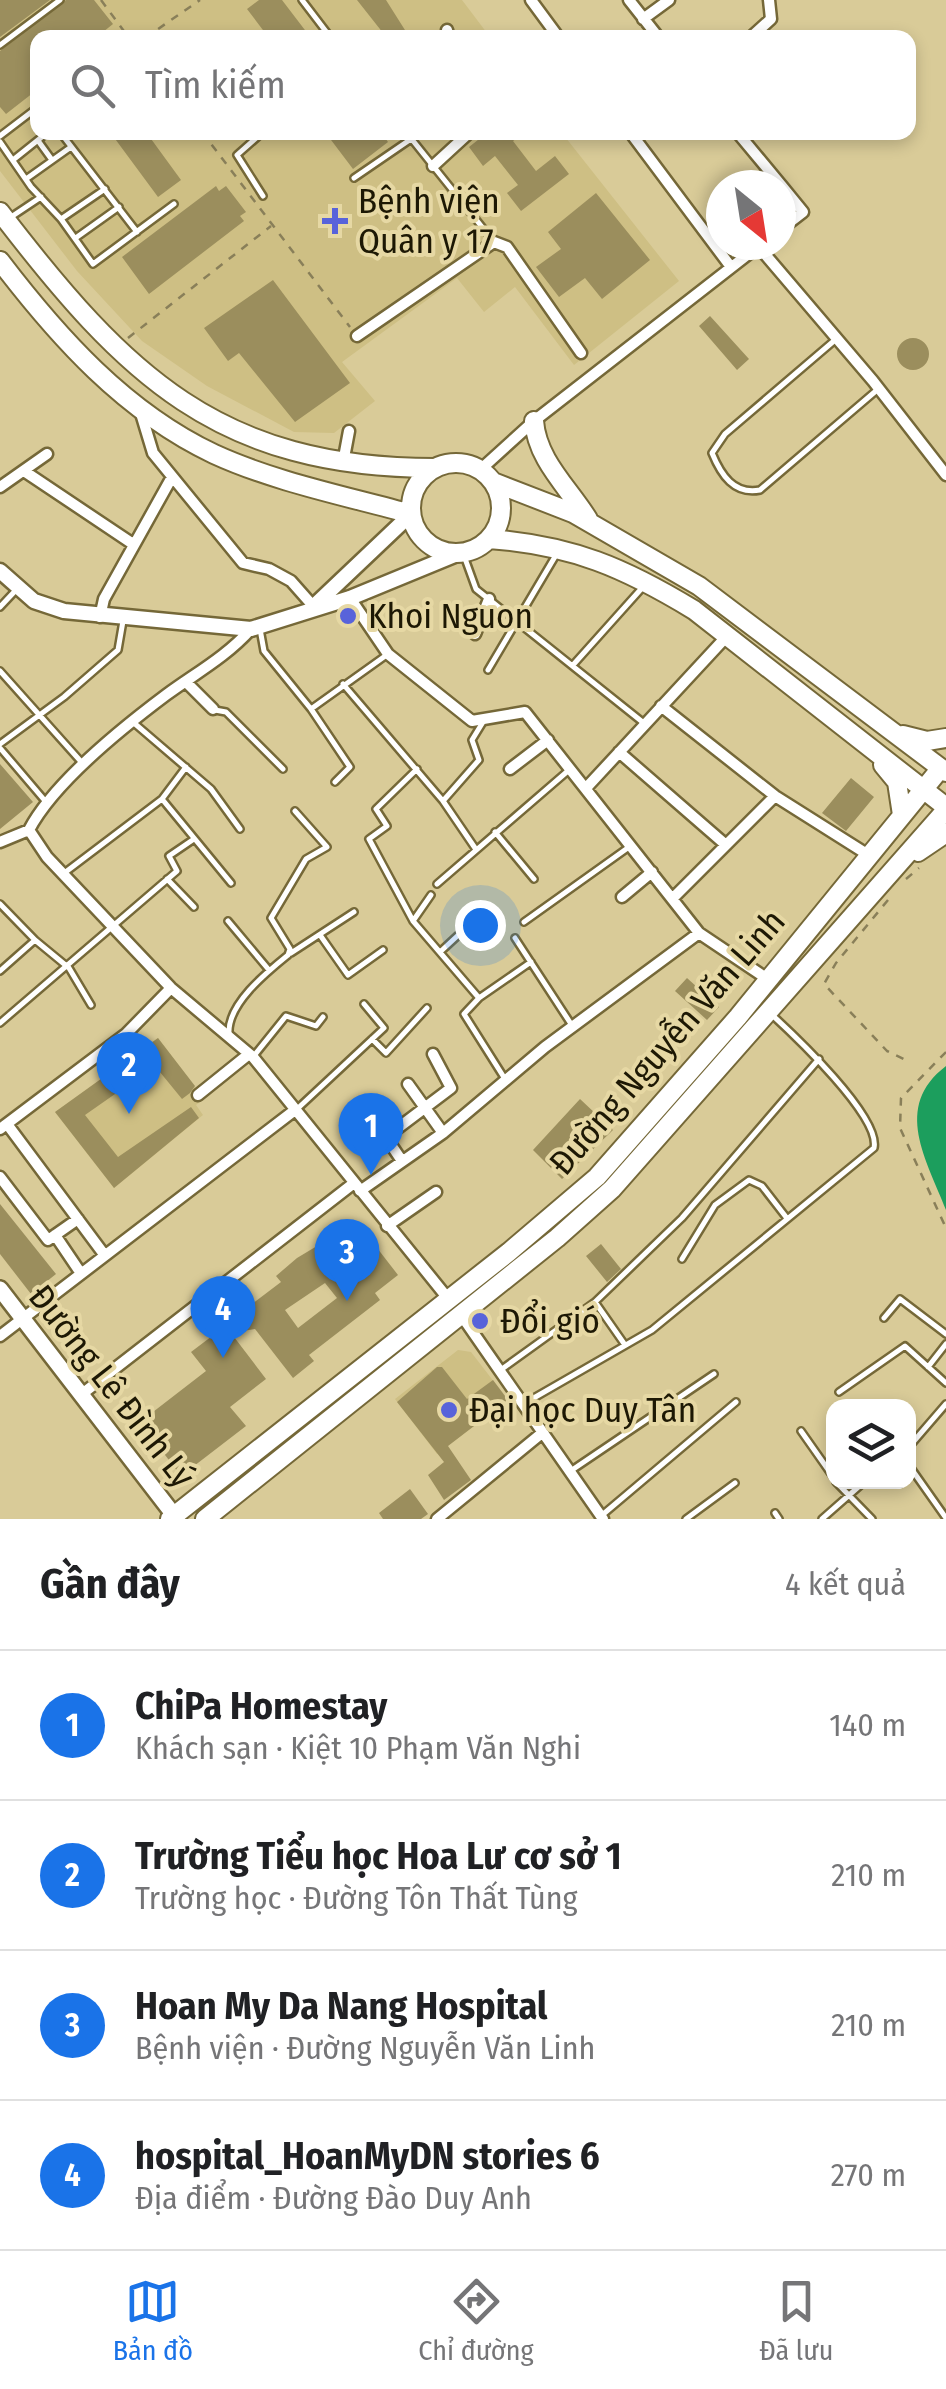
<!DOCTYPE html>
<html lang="vi">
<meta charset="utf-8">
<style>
body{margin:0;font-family:"Fira Sans Condensed",sans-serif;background:#f2f2f2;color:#202124}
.controls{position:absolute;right:30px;bottom:30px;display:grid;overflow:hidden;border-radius:20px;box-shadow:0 5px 15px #0003}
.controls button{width:90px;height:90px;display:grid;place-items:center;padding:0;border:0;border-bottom:2px solid #e0e0e0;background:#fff;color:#202124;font:50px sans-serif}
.compass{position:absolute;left:706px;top:170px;width:90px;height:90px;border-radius:50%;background:#fff;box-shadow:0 5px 15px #0003;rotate:150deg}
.you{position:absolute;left:480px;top:925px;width:35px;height:35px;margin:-25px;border:8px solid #fff;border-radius:50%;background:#1a73e8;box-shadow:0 0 0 15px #1a73e833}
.badge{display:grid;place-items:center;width:65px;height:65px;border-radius:50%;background:#1a73e8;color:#fff;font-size:32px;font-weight:700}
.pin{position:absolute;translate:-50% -82px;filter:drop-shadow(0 2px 5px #0008)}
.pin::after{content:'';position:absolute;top:52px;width:35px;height:30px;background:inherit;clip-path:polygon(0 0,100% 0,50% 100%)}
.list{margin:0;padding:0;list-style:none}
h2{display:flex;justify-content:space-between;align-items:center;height:130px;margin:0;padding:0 40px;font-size:42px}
h2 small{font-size:32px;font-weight:400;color:#757577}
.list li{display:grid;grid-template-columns:65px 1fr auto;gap:30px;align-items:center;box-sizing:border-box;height:150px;padding:0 40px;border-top:2px solid #e0e0e0}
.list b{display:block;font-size:38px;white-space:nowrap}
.list p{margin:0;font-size:32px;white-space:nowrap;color:#757577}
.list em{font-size:32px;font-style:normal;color:#757577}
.icon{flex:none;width:55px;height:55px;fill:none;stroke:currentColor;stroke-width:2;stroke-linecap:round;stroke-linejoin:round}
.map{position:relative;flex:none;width:946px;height:1519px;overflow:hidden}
.search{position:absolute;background:#fff;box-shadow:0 5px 15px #0003;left:30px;right:30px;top:30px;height:110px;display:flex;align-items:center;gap:25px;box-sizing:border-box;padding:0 35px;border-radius:20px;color:#757577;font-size:38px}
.sheet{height:730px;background:#fff}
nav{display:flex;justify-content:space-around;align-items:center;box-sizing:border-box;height:140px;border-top:2px solid #e0e0e0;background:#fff;font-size:28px;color:#757577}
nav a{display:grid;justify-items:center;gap:5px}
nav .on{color:#1a73e8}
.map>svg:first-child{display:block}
.built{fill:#cebf84}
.water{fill:#1c9e5d}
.building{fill:#9b8e5d;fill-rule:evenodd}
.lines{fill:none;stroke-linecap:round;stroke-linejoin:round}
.service-casing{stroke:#756838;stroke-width:10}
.minor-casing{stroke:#756838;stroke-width:15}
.tertiary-casing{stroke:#756838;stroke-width:19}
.secondary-casing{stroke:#756838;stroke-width:20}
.primary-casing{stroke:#756838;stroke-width:22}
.path{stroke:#897f59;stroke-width:2.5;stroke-dasharray:8 8;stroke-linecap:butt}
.service{stroke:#fff;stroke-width:5}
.minor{stroke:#fff;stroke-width:10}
.tertiary{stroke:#fff;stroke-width:14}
.secondary{stroke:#fff;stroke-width:15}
.primary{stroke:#fff;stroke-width:18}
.poi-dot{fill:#5863da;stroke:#e6d8a4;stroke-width:4}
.labels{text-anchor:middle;stroke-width:8;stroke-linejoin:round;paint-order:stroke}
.poi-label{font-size:35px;fill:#1d1804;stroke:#e6d8a4;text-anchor:start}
.street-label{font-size:35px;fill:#1d1804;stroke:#e6d8a4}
</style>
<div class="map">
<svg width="946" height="1519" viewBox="0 0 946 1519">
<rect width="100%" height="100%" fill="#d9cb98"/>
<path class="built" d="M0,0H462L490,37L38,38V132L562,133L679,281L574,365L515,287L484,312L457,278L342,362L375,401L334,433L294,432L207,386L142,341L77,271L0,171Z
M158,1038L204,1099L196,1105L203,1115L114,1188L55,1112Z
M458,1350L471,1352L508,1400L437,1454L395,1399Z"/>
<path class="water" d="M946,1066V1210C927,1160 892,1107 946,1066Z"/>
<path class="building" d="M0,0H50L0,37Z
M66,0H94L113,24L103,32L107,38H38V89L6,114L0,107V51Z
M259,0H282L311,38H269L247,9Z
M357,0H386L410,38H387Z
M110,132H146L181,180L158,197Z
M325,132H381L388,142L353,169Z
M488,132H525L513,141L536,171L555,156L569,174L521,211L507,193L518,185L495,156L483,166L469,147Z
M216,186L219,191L226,186L246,212L240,216L244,221L149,294L122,257Z
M596,193L650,260L602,299L585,278L559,297L536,267L561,249L548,232Z
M273,280L350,383L295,422L239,353L228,361L204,328Z
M710,316L749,359L737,370L699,326Z
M897 354a16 16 0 1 1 32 0a16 16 0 1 1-32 0Z
M0,764L33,802L0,829Z
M851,778L874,797L846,831L822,813Z
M687,978L719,1007L707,1020L675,991Z
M158,1038L195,1086L190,1093L182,1099L155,1066L85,1115L118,1157L191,1107L199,1118L114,1188L55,1112Z
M580,1099L613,1130L562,1179L533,1150Z
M0,1204L56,1274L31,1294L0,1254Z
M367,1235L398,1275L375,1293L380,1300L309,1355L314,1361L293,1378L255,1329L231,1333L266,1379L230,1407L246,1426L181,1476L140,1422L206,1371L191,1352L224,1327L212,1311L231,1296L243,1311L281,1282L276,1276L297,1258L322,1243L334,1261ZM325,1283L337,1298L298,1328L285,1310Z
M601,1244L621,1269L607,1282L586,1256Z
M437,1367H442L467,1399L493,1380L508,1400L448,1446L471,1480L444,1500L428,1475L444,1462L397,1402Z
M410,1489L428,1514L421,1519H383L379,1513Z"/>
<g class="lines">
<g class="service-casing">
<path id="service" d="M302,0L331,38
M0,45L60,0
M60,132L137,232
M406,132L494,242
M0,136L38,107
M0,142L31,187L61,219L105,189
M39,142L52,160
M13,160L48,132
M354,178L411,139
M26,179L71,147
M263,196L237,155L263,132
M11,217L41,197
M61,219L93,264L174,204
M77,237L119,207
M835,340L725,434L712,453C721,475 734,495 760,490L877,390
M463,553L476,589L645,724
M0,607L16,590
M260,629L264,651L311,709L388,654
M573,665L642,588
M488,670L556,555
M0,671L84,765
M343,684L443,801L475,848
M311,709L350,767L335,782
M215,710L226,712L283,769
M134,723L211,789L240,829
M0,744L64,697L118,650L123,621
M0,748L46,802
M417,769L376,809L387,826L369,839L413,921L479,998L464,1014L505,1079
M162,799L231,883
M443,801L479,760L472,740L483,722
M495,832L534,879
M63,874L162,799L186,767
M167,879L194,907
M437,884L569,770
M0,904L35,940L0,971
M228,921L269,970
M413,921L431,895
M524,922L629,847
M320,935L348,975L383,950
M515,938L573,1027
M35,940L69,968L91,1005
M440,952L480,915
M291,953L354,912
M479,998L531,962
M0,1023L177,871L169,856L194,839
M229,1034C227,1004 267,972 288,955L290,949L271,918L306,859L327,847L295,811
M372,1039L386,1053L427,1008
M253,1057L286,1016L316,1026L323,1017
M296,1110L384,1028L364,1004
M682,1259L715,1205L749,1180L762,1186L786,1217
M595,1302L682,1218L819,1059
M884,1318L900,1299L946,1334
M928,1367L946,1344
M502,1369L595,1302L625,1345
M839,1392L905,1346L946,1383
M525,1403L652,1330L874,1148C881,1117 794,1035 770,1013
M801,1431L834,1478
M908,1448L946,1404
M908,1464L946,1518
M572,1470L714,1374
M836,1482L872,1519
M775,1513L779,1519
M601,1516L736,1402
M686,1519L735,1483
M822,1519L864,1482"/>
</g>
<g class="minor-casing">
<path id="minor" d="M531,0L559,38
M629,0L659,38
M643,19L669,0
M447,30L449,38
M750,38L771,19L769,0
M630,132L731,267
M737,132L781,185
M433,166L470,132
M781,185L803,212L781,229
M758,246L873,381L946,475
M357,336L494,242L507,247L581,353
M140,410L153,453L243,563L269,569L291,581L314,607
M343,463L349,431
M480,470L534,421L760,245
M24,471L133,544
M0,487L47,454
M350,598L388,654L472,721L525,712L699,933L769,980
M100,617L104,599L172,477
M475,634L489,599
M186,682L213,709
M661,706L775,796L870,856
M619,752L726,845
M510,769L548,740
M587,787L727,636
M29,830L47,857L171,988L253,1057L450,1301
M0,842L29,830C54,782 122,728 166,695C196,673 226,657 251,629
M622,897L652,872
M673,898L775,796
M408,1084L443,1133
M198,1095L249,1054
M7,1124L103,1253
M0,1129L126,1034L171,988
M381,1130L402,1161
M386,1137L451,1088L433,1054
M0,1177L48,1240L78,1219
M360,1191L443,1133L545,1047L699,933
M387,1226L436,1192
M55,1235L80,1272
M461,1315L603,1519
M0,1336L295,1110
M82,1394L354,1183
M437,1519L542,1433"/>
</g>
<g class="tertiary-casing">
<path id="tertiary" d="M0,571L34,601L64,611L251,629L350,598L457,554
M314,606L411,514"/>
</g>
<g class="secondary-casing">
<path id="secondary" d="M0,1289L177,1519"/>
</g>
<g class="primary-casing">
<path id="primary" d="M0,212C125,375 218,468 435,468
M0,261C58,337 125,412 214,454C275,482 346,496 411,514
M534,421C537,460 568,487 588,519
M411 508a45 45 0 1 1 90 0a45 45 0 1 1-90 0Z
M493,482L573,513L699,586L946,772
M489,539C572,545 625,568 694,610L946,807
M903,735L927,741L946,738
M883,765L897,782L902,815
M918,852L946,833
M170,1519L509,1252L597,1177L738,1017L941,768
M205,1519L557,1238L612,1189L946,810"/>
</g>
<path class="path" d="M101,0L129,38
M145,38L200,0
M202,132L350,327
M128,338L271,226
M906,879L919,868
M888,900L836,963L824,984L887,1051L906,1060
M946,1052L901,1098L900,1128L946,1228"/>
<use href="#service" class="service"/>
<use href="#minor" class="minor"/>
<use href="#tertiary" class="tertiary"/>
<use href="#secondary" class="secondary"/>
<use href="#primary" class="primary"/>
</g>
<g class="poi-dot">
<path d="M330 206h10v10h10v10h-10v10h-10v-10h-10v-10h10z"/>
<circle cx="348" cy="616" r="10"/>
<circle cx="480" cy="1321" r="10"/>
<circle cx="449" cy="1410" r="10"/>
</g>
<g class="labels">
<g class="poi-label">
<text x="358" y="213">Bệnh viện<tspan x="358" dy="40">Quân y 17</tspan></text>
<text x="368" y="628">Khoi Nguon</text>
<text x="500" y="1333">Đổi gió</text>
<text x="469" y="1422">Đại học Duy Tân</text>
</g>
<g class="street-label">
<text transform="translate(667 1042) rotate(-49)" y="12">Đường Nguyễn Văn Linh</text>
<text transform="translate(112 1386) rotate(52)" y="12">Đường Lê Đình Lý</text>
</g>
</g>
</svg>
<div class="controls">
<button><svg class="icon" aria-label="layers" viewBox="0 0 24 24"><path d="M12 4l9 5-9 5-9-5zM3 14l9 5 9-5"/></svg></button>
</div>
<svg class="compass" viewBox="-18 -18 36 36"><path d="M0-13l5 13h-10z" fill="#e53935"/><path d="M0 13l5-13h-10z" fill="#757577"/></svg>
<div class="you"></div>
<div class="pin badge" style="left:371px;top:1175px">1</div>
<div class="pin badge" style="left:129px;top:1114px">2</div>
<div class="pin badge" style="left:347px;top:1301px">3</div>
<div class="pin badge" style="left:223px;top:1358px">4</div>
<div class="search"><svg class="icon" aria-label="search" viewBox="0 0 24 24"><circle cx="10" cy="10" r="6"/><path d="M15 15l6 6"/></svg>Tìm kiếm</div>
</div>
<section class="sheet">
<h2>Gần đây<small>4 kết quả</small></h2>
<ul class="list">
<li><span class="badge">1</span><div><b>ChiPa Homestay</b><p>Khách sạn · Kiệt 10 Phạm Văn Nghi</p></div><em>140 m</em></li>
<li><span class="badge">2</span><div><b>Trường Tiểu học Hoa Lư cơ sở 1</b><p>Trường học · Đường Tôn Thất Tùng</p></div><em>210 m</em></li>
<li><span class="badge">3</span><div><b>Hoan My Da Nang Hospital</b><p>Bệnh viện · Đường Nguyễn Văn Linh</p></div><em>210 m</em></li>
<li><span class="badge">4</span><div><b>hospital_HoanMyDN stories 6</b><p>Địa điểm · Đường Đào Duy Anh</p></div><em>270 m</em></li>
</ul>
</section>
<nav>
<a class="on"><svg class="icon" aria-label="map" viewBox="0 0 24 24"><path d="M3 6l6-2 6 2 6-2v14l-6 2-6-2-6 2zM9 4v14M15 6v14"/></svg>Bản đồ</a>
<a><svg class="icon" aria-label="directions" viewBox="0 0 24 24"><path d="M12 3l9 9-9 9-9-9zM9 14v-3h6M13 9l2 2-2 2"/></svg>Chỉ đường</a>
<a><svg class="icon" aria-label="saved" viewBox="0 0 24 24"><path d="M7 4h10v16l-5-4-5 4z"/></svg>Đã lưu</a>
</nav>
